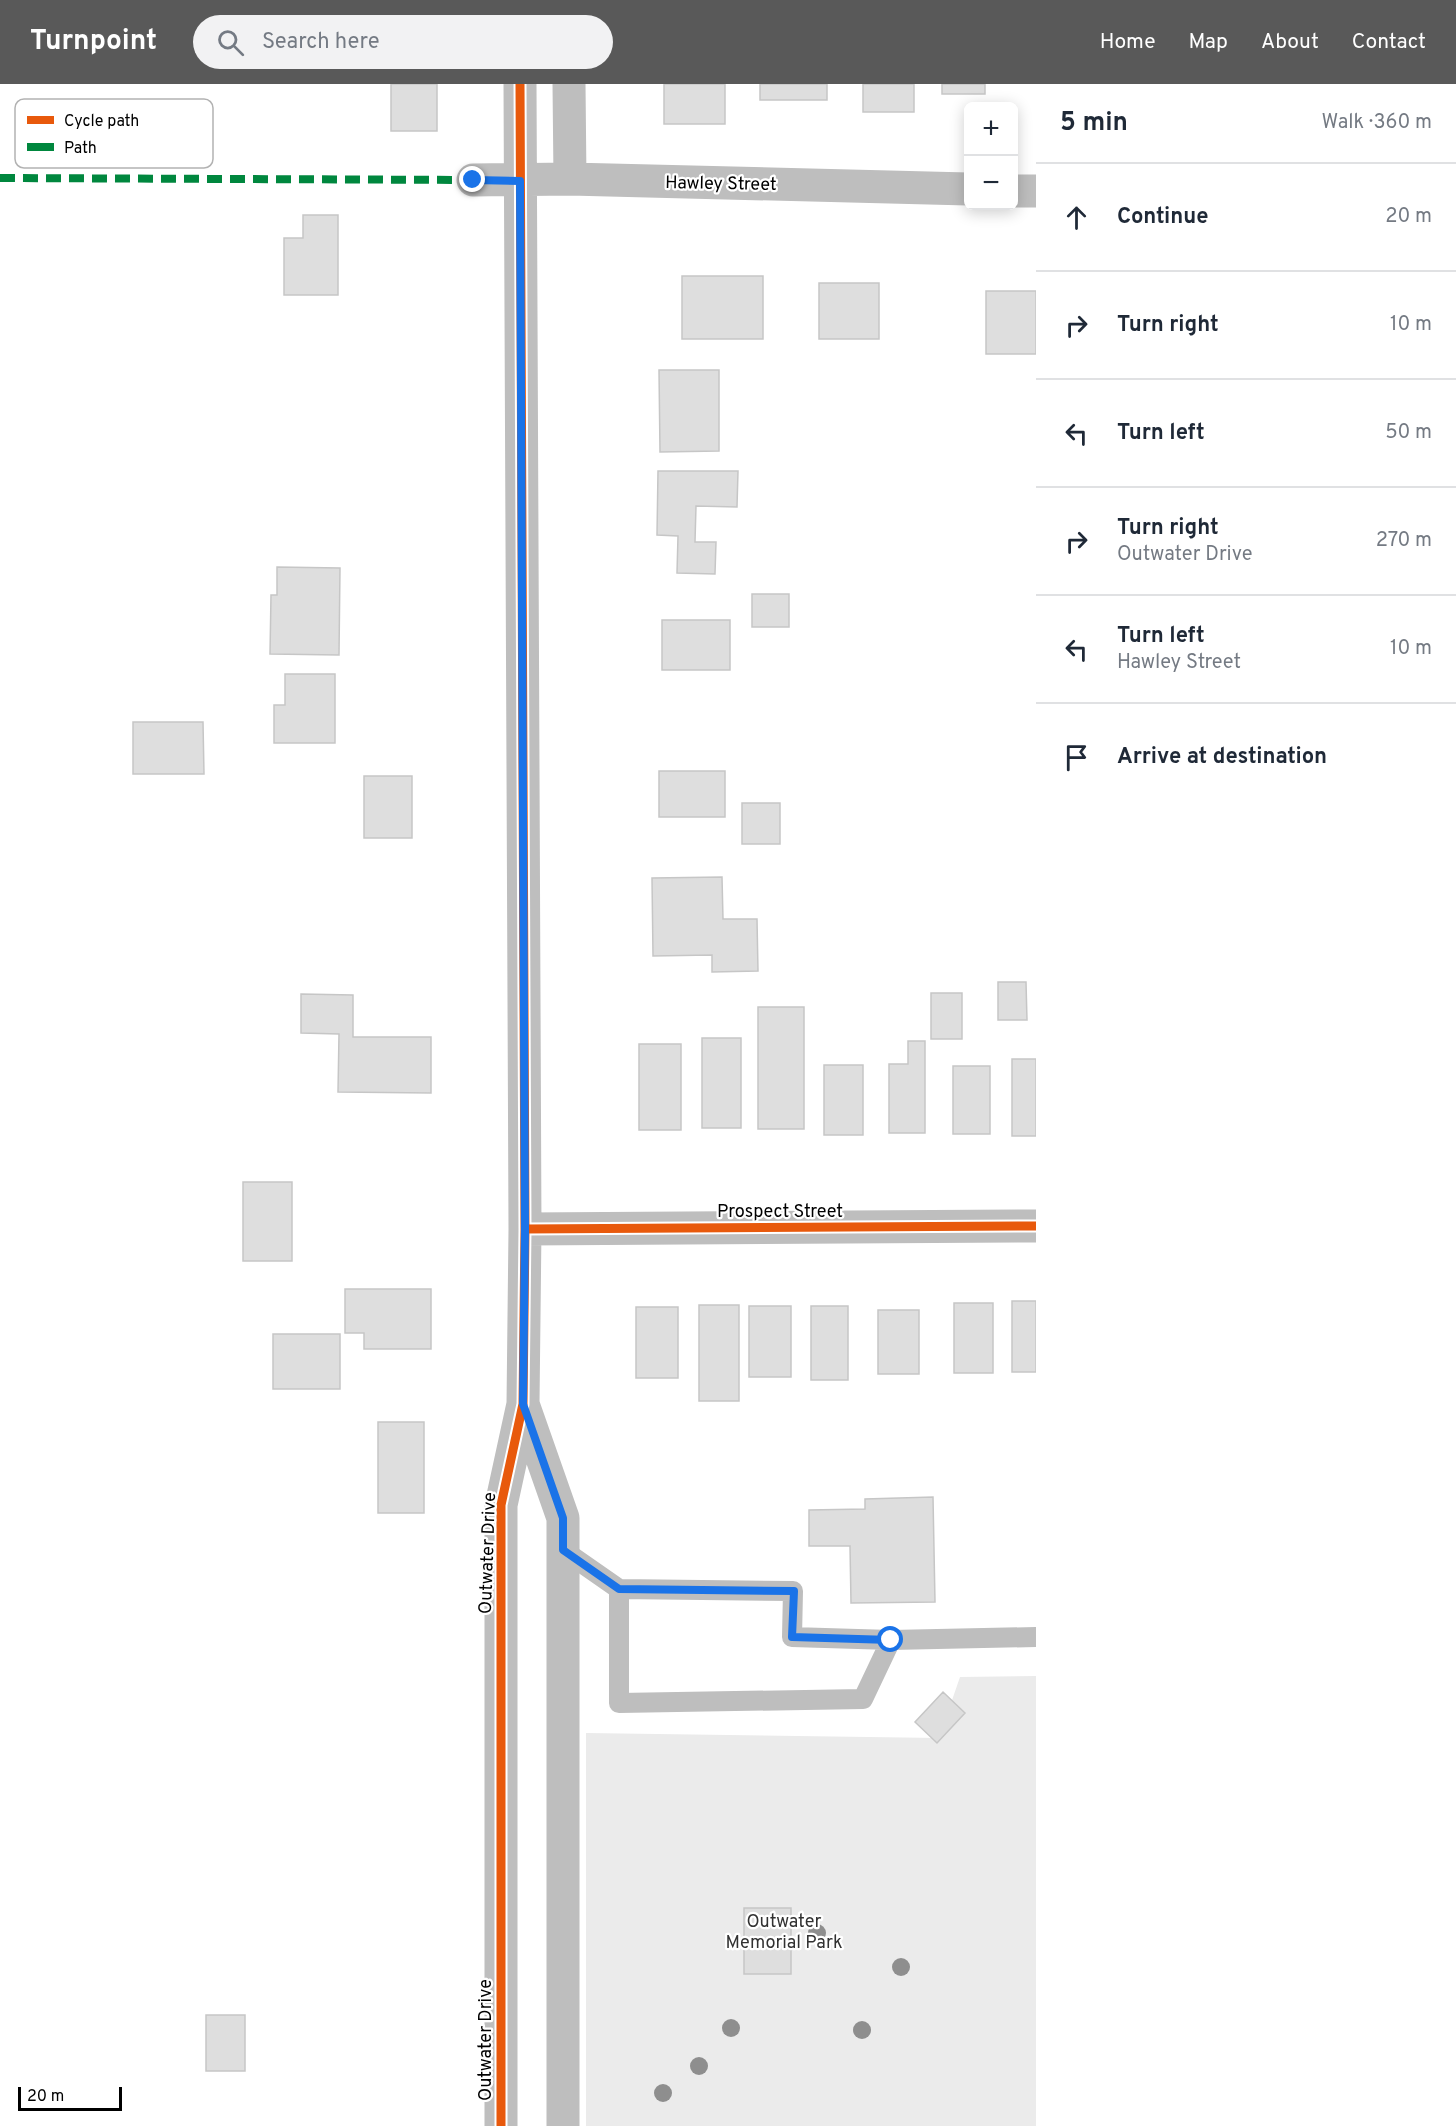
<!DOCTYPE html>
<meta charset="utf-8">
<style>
body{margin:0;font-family:Overpass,sans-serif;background:#f2f2f3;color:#1f2937}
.controls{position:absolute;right:18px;top:18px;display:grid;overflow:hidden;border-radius:9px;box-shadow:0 3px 15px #0003}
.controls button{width:54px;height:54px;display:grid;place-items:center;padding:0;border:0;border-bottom:2px solid #e0e1e3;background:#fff;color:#1f2937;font:30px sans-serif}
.scale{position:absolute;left:18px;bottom:15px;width:104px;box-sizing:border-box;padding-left:6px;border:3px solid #000;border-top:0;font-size:16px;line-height:21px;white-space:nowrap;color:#000;-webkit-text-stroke:4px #fff;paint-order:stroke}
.stop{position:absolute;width:18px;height:18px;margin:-14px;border:4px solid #1a73e8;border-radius:50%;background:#fff}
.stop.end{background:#1a73e8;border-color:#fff;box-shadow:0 2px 6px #0008}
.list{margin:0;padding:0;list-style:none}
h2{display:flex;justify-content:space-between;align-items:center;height:78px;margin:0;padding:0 24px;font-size:26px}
h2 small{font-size:20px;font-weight:400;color:#747a83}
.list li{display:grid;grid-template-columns:39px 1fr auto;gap:18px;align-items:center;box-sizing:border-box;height:108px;padding:0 24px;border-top:2px solid #e0e1e3}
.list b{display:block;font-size:22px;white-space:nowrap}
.list p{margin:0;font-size:20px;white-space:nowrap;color:#747a83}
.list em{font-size:20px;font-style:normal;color:#747a83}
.icon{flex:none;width:33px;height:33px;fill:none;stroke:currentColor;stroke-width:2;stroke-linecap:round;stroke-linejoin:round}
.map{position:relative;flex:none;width:1036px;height:2042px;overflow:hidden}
header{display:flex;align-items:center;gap:36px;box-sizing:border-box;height:84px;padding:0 30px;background:#595959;color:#fff}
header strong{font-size:28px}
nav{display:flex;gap:33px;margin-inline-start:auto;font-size:21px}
.search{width:420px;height:54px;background:#f2f2f3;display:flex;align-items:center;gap:15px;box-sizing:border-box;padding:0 21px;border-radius:33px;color:#747a83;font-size:22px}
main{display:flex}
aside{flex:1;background:#fff}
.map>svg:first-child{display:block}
.green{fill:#ebebeb}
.building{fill:#dedede;stroke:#c6c6c6;stroke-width:1.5}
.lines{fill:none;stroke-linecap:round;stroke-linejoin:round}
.service{stroke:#bebebe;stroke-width:20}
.minor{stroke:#bebebe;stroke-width:33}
.quiet{stroke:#00873e;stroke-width:8;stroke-dasharray:15 8;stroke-linecap:butt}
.cycleway-casing{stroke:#fff;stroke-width:13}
.cycleway{stroke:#e8590c;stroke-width:9}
.tree{fill:#8e8e8e}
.route{stroke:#1a73e8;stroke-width:8}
.labels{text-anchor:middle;stroke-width:4.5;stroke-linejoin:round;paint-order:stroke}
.street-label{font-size:18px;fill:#000;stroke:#fff}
.park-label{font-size:18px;fill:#313131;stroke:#fff}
.key{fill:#fff;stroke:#b2b2b2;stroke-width:1.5}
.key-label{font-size:16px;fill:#000}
</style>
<header>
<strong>Turnpoint</strong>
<div class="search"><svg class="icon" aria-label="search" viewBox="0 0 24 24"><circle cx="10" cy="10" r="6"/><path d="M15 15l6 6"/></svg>Search here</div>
<nav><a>Home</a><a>Map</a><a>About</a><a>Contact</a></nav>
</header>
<main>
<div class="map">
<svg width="1036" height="2042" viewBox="0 0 1036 2042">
<rect width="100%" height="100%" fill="#fff"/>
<path class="green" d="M1036,1592V2042H586V1649L939,1654L960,1593Z"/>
<path class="building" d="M391,0H437V47H391Z
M664,0H725V40H664Z
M760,0H827V16H760Z
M863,0H914V28H863Z
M942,0H985V10H942Z
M303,131H338V211H284V154H303Z
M682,192H763V255H682Z
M819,199H879V255H819Z
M986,207H1036V270H986Z
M659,286H719V367L660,368Z
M658,387H738L737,423L696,422L695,458H716L715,490L677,489L678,452L657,451Z
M277,483L340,484L339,571L270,570L271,511H277Z
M752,510H789V543H752Z
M662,536H730V586H662Z
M285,590H335V659H274V621H285Z
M133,638H203L204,690H133Z
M659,687H725V733H659Z
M364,692H412V754H364Z
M742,719H780V760H742Z
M722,793L723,835H757L758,887L712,888V871L653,872L652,794Z
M998,898H1026L1027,936H998Z
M931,909H962V955H931Z
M301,910L353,911V953H431V1009L338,1008L339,950L301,949Z
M758,923H804V1045H758Z
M702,954H741V1044H702Z
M908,957H925V1049H889V980H908Z
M639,960H681V1046H639Z
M1012,975H1036V1052H1012Z
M824,981H863V1051H824Z
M953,982H990V1050H953Z
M243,1098H292V1177H243Z
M345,1205H431V1265H364V1249H345Z
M1012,1217H1036V1288H1012Z
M954,1219H993V1289H954Z
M699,1221H739V1317H699Z
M749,1222H791V1293H749Z
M811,1222H848V1296H811Z
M636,1223H678V1294H636Z
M878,1226H919V1290H878Z
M273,1250H340V1305H273Z
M378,1338H424V1429H378Z
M933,1413L935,1518L851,1519L850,1462H809V1426L865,1425V1415Z
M943,1608L965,1629L937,1659L915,1638Z
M744,1824H791V1890H744Z
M206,1931H245V1987H206Z"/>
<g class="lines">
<path class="service" d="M563,1466L619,1505
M891,1556L863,1615L619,1619V1505L793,1507L792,1553L891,1556L1036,1553"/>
<path class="minor" d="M569,0L570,95
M473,96L570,95L968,105
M1014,107H1036
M525,1145L1036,1142
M523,1320L563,1434V2042
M501,2042V1421L523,1320L525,1145L520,0"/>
<path class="quiet" d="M0,94L473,96"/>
<g class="cycleway-casing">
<path id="cycleway" d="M525,1145L1036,1142
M501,2042V1421L523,1320L525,1145L520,0"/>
</g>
<use href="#cycleway" class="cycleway"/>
</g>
<g class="tree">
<circle cx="817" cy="1849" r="9"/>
<circle cx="901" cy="1883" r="9"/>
<circle cx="731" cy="1944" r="9"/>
<circle cx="862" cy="1946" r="9"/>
<circle cx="699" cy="1982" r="9"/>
<circle cx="663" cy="2009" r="9"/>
</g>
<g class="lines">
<path class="route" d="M473,96L520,97L525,1145L523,1320L563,1434V1466L619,1505L794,1507L792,1553L891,1556"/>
</g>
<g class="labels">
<g class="street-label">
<text transform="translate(721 99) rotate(1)" y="6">Hawley Street</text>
<text x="780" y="1133">Prospect Street</text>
<text transform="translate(487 1469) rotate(-88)" y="6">Outwater Drive</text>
<text transform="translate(485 1956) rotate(-90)" y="6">Outwater Drive</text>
</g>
<g class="park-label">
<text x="784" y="1843">Outwater<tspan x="784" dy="21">Memorial Park</tspan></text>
</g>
</g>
<rect x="15" y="15" width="198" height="69" rx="9" class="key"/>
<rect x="27" y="32" width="27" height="8" fill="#e8590c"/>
<rect x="27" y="59" width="27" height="8" fill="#00873e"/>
<g class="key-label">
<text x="64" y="42">Cycle path</text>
<text x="64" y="69">Path</text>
</g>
</svg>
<div class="controls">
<button>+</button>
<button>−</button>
</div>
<div class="scale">20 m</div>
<div class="stop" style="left:891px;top:1556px"></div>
<div class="stop end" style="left:473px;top:96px"></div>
</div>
<aside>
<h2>5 min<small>Walk · 360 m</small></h2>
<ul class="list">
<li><svg class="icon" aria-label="ahead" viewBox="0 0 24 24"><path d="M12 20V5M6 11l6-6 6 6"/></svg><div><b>Continue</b></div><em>20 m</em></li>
<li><svg class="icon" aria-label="right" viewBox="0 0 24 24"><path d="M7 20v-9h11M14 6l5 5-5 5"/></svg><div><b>Turn right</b></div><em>10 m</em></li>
<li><svg class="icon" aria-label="left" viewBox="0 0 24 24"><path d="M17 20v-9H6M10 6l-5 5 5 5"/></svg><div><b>Turn left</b></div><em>50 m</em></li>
<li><svg class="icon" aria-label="right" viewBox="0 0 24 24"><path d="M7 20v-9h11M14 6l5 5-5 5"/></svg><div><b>Turn right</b><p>Outwater Drive</p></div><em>270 m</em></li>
<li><svg class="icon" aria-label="left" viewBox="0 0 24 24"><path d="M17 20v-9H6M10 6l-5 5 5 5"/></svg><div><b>Turn left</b><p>Hawley Street</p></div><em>10 m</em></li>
<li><svg class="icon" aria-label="arrive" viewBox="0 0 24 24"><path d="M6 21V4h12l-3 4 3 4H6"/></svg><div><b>Arrive at destination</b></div></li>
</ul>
</aside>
</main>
